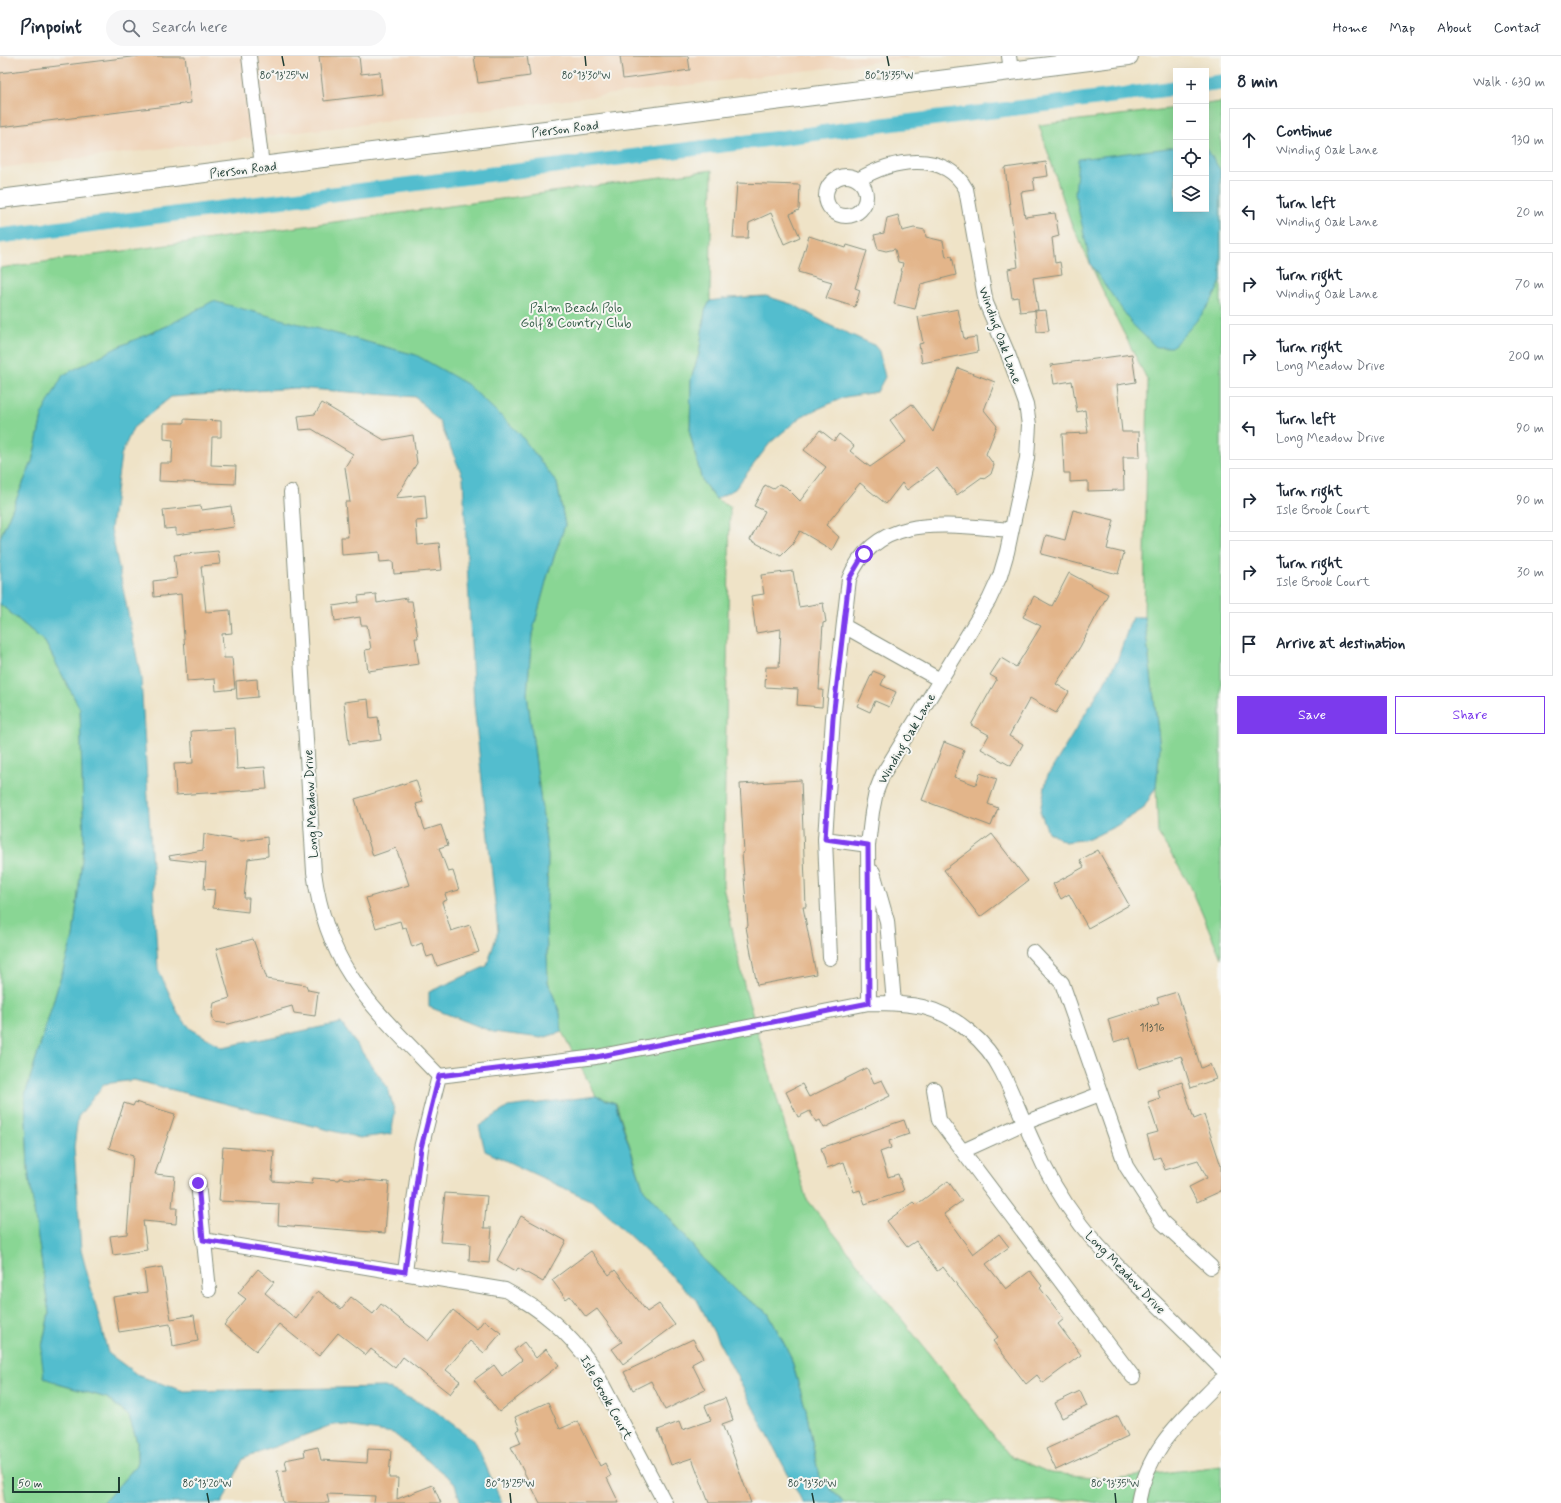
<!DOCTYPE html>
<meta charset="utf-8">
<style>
body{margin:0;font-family:Mynerve,sans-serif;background:#f6f6f7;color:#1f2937}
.controls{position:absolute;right:12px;top:12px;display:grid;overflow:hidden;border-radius:0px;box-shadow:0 4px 16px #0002}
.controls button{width:36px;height:36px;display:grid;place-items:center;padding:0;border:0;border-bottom:1px solid #e0e1e3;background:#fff;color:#1f2937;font:20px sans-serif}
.scale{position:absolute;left:12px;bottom:10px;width:108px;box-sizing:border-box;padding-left:4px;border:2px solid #1f3d34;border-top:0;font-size:11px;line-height:14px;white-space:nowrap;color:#1f3d34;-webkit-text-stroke:3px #f6f6f2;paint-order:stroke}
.stop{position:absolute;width:12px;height:12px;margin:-9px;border:3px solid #7c3aed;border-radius:50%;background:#fff}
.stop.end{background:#7c3aed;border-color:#fff;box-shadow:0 1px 4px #0008}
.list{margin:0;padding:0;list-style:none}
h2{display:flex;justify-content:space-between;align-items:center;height:52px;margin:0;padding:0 16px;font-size:17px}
h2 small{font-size:13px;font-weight:400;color:#747a83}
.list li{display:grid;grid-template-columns:26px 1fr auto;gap:12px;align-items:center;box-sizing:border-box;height:64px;margin:0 8px 8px;padding:0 8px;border:1px solid #e0e1e3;border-radius:0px}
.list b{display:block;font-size:15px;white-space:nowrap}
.list p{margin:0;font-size:13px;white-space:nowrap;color:#747a83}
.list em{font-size:13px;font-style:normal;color:#747a83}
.actions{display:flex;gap:8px;padding:12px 16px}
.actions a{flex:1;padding:9px 0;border:1px solid #7c3aed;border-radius:0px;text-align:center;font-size:14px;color:#7c3aed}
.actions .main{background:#7c3aed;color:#fff}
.icon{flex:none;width:22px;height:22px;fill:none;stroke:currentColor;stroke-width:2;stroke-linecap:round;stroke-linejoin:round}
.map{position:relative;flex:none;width:1221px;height:1447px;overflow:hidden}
header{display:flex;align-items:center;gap:24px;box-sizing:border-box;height:56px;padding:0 20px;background:#fff;border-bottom:1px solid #e0e1e3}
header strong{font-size:19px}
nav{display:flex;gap:22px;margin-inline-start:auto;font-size:14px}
.search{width:280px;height:36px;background:#f6f6f7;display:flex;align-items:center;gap:10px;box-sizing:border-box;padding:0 14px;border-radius:22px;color:#747a83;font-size:15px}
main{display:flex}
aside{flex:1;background:#fff}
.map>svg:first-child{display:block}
.built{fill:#f0d6bc}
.green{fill:#89d694;stroke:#548a64}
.water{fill:#52bdce;stroke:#387d81}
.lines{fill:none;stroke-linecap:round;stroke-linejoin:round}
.canal{stroke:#52bdce;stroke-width:15}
.building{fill:#e3b58a}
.minor-casing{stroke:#87907e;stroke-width:16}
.tertiary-casing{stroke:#87907e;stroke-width:20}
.minor{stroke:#fff;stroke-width:14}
.tertiary{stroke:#fff;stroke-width:18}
.route{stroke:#7c3aed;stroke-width:5}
.ticks{fill:none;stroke:#1f3d34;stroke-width:1.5}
.labels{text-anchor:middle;stroke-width:4;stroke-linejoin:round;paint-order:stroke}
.number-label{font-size:11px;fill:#505b4a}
.street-label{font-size:13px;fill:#1f3d34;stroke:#f6f6f2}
.park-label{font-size:13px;fill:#345c47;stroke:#f6f6f2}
.ticks-label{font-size:10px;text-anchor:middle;fill:#1f3d34;stroke:#f6f6f2;stroke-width:4;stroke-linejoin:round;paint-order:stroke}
</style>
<header>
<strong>Pinpoint</strong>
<div class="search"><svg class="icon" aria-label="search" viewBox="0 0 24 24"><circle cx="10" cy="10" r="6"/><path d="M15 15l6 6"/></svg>Search here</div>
<nav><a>Home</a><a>Map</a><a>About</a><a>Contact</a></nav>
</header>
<main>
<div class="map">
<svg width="1221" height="1447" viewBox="0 0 1221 1447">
<rect width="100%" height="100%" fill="#f6f6f2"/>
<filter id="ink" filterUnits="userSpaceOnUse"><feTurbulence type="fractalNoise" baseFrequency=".025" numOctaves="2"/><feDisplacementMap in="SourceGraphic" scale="8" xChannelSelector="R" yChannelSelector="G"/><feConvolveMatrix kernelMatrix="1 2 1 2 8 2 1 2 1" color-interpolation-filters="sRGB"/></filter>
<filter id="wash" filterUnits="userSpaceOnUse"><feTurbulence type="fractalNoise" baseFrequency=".012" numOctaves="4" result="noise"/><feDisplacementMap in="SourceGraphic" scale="16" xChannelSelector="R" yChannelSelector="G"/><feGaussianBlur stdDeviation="0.9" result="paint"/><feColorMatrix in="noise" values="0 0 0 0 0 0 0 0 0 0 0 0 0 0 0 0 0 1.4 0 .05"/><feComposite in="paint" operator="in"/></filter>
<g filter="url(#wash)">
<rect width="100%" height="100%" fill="#efe3c7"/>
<path class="built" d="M0,0H928L0,112Z"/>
<path class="green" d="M1221,46V902L1190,829L1158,777L1156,731L1160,692L1144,561L1148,325L1113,256L1071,167L1039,69L1176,52V153H1206V48Z
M712,114L710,245L705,255L699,298L691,323L690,378L702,425L716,443L730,451L723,830L745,933L806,1142L1009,1399L1050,1417L1113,1423L1221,1410V1447H1097L1077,1443L1024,1447H844L819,1421L806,1354L790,1299L768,1257L738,1237L702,1202L675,1168L644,1134L616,1047L596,1040L562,976L560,957L548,926L546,869L548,800L527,638L532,578L548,518L565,469L557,427L416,299L304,270H167L118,291L43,356L32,406L0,482V496V212Z
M0,548L45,586L80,653L84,786L73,881L25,1039L28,1113L49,1257L41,1296L58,1328L107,1342L129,1360L137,1386V1409L103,1447H6L0,1404Z"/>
<path class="water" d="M1176,91V153H1206V91L1220,114L1221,225C1212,250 1191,272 1172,291H1156L1133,269L1091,209L1075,138L1078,103Z
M766,240L794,249L829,269L874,289L879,295L885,321L877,336L845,341L802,360L770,387L735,433L716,443L702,425L690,378L691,323L699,298L705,255L710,245L729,242Z
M213,245L416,299L467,328L519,377L557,427L565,469L548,518L532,578L527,638L548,800L546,869L548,926L560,957L562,976L542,982L493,976L429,951V936L487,910L498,875L474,649L463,421L440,367L416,341L295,332L171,341L133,372L121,399L111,473L141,622L158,913L179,959L191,973L223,991L341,967L388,1032L395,1057L391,1078L360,1082L134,1024L104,1028L78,1061L74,1091L81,1194L108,1297L139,1320L184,1335L385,1331L431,1352L475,1385L502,1447H461L454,1426L393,1377L334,1368L243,1403L222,1447H103L137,1409V1386L129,1360L107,1342L58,1328L44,1321L41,1296L49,1257L28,1113L25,1039L73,881L84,786L80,653L45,586L0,548V482L32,406L43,356L63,319L118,291L167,270Z
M1132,561H1144L1160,692L1156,731L1143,753L1116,770L1089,783L1065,786L1048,776L1040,755L1047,721L1117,605Z
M596,1040L615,1047L644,1134L675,1168L702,1202L738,1237L768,1257L790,1299L806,1354L819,1421L844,1447H803L697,1244L594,1146L485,1095L479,1070L508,1051Z"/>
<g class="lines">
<path class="canal" d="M1206,28L1221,26
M0,180L1176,32"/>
</g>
<g id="blocks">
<path class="building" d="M139,0H185L191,47L0,71V17Z
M319,0H359L361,18L380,16L382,38L324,45Z
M474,0H527L530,20L478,27Z
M620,0H688L690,14L623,23Z
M1046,106L1048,120L1033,122L1035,134L1021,136L1025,161L1055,157L1059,180L1052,182L1055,207L1060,206L1062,218L1033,222L1038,254L1020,256L1018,241L1012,242L1008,213L1018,211L1005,112Z
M737,127L800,129L799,154L790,158L800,181L784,188L771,157L749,167L748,182H733Z
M898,159L902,175L914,172L925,174L926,181L943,185L946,201L952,200L956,219L921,228L915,253L894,248L903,207L898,206L895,193L886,195L878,193L874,179L884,177L887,162Z
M809,180L846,192L847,189L867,195L855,232L860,234L855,251L826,242L832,226L798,216Z
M958,253L964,283L976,281L978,296L922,307L919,288L923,287L918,261Z
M1046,254L1049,275L1037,276L1035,255Z
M1132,298L1136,326L1117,329L1122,376H1139L1140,401H1123L1124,434L1088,435V425L1070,426V417H1064L1062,378L1088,377L1085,354L1077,356L1072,325L1054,328L1051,309Z
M958,312L995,326L984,354L997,370L986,398L994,409L991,418L984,423L982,421L957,439L937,412L907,434L902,427L886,448L860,427L826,469L839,481L832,494L800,475L792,489L781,500L750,484L765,455L754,450L765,429L773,433L779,428L786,431L800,445L826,411L804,394L820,374L834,385L839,378L854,390L850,395L870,411L906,386L890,364L912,348L933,376Z
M322,347L384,384L413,379L417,407L396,442L425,439L427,464L416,465L418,489L439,487L442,514L394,518L393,505L380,506L379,496L342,499L341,481H348L345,446H350L345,411L353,398L312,373L300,374L298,360L315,358Z
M184,363L221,365V381H212L211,409L236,410L235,428L159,425L160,407H172L173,384L164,383V367H184Z
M201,450L202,454L231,450L234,471L176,479V472L165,473L163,454Z
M1073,454L1114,464L1107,493L1124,497L1118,518L1041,498L1046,479L1065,484Z
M218,495L220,508L201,510L206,556L230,554L232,577L222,578L224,602H232L235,633L216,635L215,623L187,625L181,538L154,541L153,525L177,522L174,499Z
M793,515L799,551L823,547L826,566L823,567L819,634H823L822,651L797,649L798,633L765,631L766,611H779L781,573L756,577L751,540L764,538L761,519Z
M1069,517L1108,538L1080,591L1056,628L1069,636L1056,657L1030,642L1009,680L1023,688L1011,710L981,693L989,679L971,669L997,623L990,619L1001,602L1016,611L1041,570L1023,561L1034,540L1052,550Z
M376,538L377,547L407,542V545H412L418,582H415L419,608L368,615L365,594L371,593L367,569H361L360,561L335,565L333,550L359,546L358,540Z
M873,615L885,620L881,629L896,636L889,651L875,645L870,656L857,650Z
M257,623L258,641L237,643L236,625Z
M368,643L370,662L378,661L381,684L349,688L344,646Z
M235,672L237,713L265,711L267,733L176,739L174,708L193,707L191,675Z
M944,686L964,694L954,721L976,729L980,717L997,723L988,748L998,752L991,770L922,744Z
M416,724L423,746L416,748L425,774L441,769L448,789L439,792L448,816L453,815L459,834L445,838L447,844L442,846L451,875L470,869L479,896L437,910L433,899L427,901L422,887L412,891L406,871L402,872L400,865L376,872L366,842L409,829L396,792L373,800L355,743Z
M801,724L806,851H803L816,918L757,929L746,871L748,870L742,797L744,796L740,728Z
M204,778L242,785L267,781L268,800L248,803L244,842H249L248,856L213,852L215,834L204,833L206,807L170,803L169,800L203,794Z
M992,778L1028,825L980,861L944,814Z
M1098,794L1129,849L1088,872L1069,838L1061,843L1053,828L1084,811L1080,804Z
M253,883L267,923L306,929L308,934L318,936L315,960L294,957L292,950L229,968L214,966L212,958L214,947L230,942L216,893Z
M1177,936L1201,1012L1210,1008L1216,1023L1191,1032L1181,1000L1139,1013L1130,981L1114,986L1108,963L1159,947L1157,942Z
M867,1012L874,1027L882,1024L890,1040L824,1072L820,1064L816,1066L810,1055L798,1061L786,1036L802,1028L809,1041Z
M1182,1026L1194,1063L1204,1059L1221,1110V1135L1197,1146L1189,1131L1207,1122L1198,1104L1165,1114L1160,1101L1154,1103L1147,1079L1158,1076L1148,1046L1160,1042L1157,1034Z
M135,1046L175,1058L155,1118L175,1120L172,1152H177L176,1168L143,1165L147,1194L113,1199L110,1180L127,1178L133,1100L109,1092L124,1047L133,1050Z
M904,1064L909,1078L889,1085L891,1092L880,1096L888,1121L898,1118L904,1135L865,1148L860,1134L854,1136L844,1106L827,1112L821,1092Z
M223,1091L274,1095L272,1125L312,1128L313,1122L339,1124V1122L389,1126L385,1177L278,1169L279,1148L219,1145Z
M948,1125L962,1145L944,1158L973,1198L999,1178L1009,1191L986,1208L1006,1233L1030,1215L1042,1230L1040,1232L1064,1263L1058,1268L1081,1299L1043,1327L1037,1319L1026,1328L993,1285L998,1281L943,1211L937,1215L916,1185L907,1191L887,1165L913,1146L916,1149Z
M445,1137L487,1140L484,1172H492L489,1207L469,1205L470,1188L440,1186Z
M521,1160L566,1185L543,1226L518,1212L516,1215L497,1204Z
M591,1195L609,1219L615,1214L647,1256L659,1248L675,1269L623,1308L612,1293L622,1286L597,1253L586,1261L570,1240L566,1243L552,1224Z
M162,1211L171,1263L194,1259L198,1285L173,1290L170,1268L119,1276L113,1241L147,1236L144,1214Z
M258,1213L274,1226L265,1237L296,1263L318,1235L341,1253L351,1241L373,1258L381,1248L428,1285L453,1254L477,1273L484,1264L501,1277L484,1297L470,1285L446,1314L460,1325L450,1338L403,1301L395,1312L371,1293L366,1299L338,1277L319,1300L279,1268L256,1295L224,1269L246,1243L238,1237Z
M693,1283L703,1302L692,1308L705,1334L665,1354L651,1325L633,1334L624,1316Z
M524,1286L536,1302L546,1293L559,1309L499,1356L474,1324L494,1309L502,1320L522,1304L514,1294Z
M1080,1335L1087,1350L1062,1362L1055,1347Z
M725,1342L733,1364L722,1368L751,1447H709L692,1402L671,1409L658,1374L679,1366L682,1374L711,1364L705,1350Z
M548,1346L560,1373L578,1365L600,1410L605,1407L611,1420L607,1422L619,1447H540L511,1391L521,1387L516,1375L520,1373L515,1361Z
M1118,1360L1128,1380L1056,1414L1046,1393Z
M318,1391L321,1404L367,1407L368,1393L391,1394L389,1422H398L397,1443L433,1429L441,1447H374L375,1440L327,1438L329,1447H283L277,1415L287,1414L285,1404L305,1400L304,1394Z"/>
</g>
</g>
<g filter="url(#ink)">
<use href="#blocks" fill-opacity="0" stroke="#87907e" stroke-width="1"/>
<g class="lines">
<g class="minor-casing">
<path id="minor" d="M249,0L262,110
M1009,0L1011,15
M826 140a20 20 0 1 1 40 0a20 20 0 1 1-40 0Z
M858,124C891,104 944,93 966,133L986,247L1008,298L1026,348L1029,369L1027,402L1007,496L1000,520L989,544L883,718L876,736L872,756L868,789L869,947
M291,436L314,816C327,914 374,952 439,1020L596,1001L869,947C887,947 905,947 923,951C956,959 987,986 1002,1016C1014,1040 1023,1065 1034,1088C1046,1117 1062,1144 1081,1169C1099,1192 1120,1213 1141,1233C1168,1259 1194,1285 1221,1312
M844,570L940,624
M825,783L868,789
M873,816L887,865L894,947
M1033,896L1062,927L1126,1110L1162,1166L1211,1211
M830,902L825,783L833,662L849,523C877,454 951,470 1011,474
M934,1033L939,1064L1133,1321
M963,1095L1024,1067L1100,1038
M198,1127L209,1234
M203,1184L505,1234C543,1254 567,1275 592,1309L665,1447
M405,1216L421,1092L439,1020
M1138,1447C1148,1390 1183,1363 1221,1324"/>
</g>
<g class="tertiary-casing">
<path id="tertiary" d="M0,143L1129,0"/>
</g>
<use href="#minor" class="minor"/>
<use href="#tertiary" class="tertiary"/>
</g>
</g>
<g class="lines" filter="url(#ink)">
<path class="route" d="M198,1127L203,1184L405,1216L421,1092L439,1020L596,1001L869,947L868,789L825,783L833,662L849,523L864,498"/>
</g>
<path class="ticks" d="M282,0L284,10M585,0L586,10M887,0L889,10M207,1437L209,1447M510,1437L511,1447M812,1437L814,1447M1115,1437L1116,1447"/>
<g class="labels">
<g class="number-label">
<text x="1152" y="975">11316</text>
</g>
<g class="street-label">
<text transform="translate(565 72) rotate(-7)" y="5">Pierson Road</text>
<text transform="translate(243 113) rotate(-7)" y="5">Pierson Road</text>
<text transform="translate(1001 279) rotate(70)" y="5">Winding Oak Lane</text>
<text transform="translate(906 682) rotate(-60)" y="5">Winding Oak Lane</text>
<text transform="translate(310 748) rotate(-93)" y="5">Long Meadow Drive</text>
<text transform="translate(1126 1216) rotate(46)" y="5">Long Meadow Drive</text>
<text transform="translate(607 1341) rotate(61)" y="5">Isle Brook Court</text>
</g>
<g class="park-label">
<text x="576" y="256">Palm Beach Polo<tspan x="576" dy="15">Golf &amp; Country Club</tspan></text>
</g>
</g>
<g class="ticks-label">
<text x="284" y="23">80°13'25"W</text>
<text x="586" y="23">80°13'30"W</text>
<text x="889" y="23">80°13'35"W</text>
<text x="207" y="1431">80°13'20"W</text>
<text x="510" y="1431">80°13'25"W</text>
<text x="812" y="1431">80°13'30"W</text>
<text x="1115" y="1431">80°13'35"W</text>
</g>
</svg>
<div class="controls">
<button>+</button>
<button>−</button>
<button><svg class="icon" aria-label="locate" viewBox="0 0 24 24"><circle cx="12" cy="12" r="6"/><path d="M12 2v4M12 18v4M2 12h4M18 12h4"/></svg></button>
<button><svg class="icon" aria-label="layers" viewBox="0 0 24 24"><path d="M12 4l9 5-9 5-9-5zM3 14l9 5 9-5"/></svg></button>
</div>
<div class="scale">50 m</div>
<div class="stop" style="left:864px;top:498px"></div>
<div class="stop end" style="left:198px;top:1127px"></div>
</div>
<aside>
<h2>8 min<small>Walk · 630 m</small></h2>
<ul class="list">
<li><svg class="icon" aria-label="ahead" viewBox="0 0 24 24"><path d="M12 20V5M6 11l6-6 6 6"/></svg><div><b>Continue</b><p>Winding Oak Lane</p></div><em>130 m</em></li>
<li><svg class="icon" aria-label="left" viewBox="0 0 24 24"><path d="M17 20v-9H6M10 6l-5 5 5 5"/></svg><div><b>Turn left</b><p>Winding Oak Lane</p></div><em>20 m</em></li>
<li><svg class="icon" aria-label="right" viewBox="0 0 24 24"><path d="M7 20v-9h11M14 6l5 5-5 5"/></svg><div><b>Turn right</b><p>Winding Oak Lane</p></div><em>70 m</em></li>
<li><svg class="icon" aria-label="right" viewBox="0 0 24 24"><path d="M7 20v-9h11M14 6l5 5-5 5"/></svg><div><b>Turn right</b><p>Long Meadow Drive</p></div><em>200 m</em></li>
<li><svg class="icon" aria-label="left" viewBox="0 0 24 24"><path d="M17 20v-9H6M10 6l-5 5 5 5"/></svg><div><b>Turn left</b><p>Long Meadow Drive</p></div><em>90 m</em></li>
<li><svg class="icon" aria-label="right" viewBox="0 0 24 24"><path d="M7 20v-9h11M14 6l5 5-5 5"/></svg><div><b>Turn right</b><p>Isle Brook Court</p></div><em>90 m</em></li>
<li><svg class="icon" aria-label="right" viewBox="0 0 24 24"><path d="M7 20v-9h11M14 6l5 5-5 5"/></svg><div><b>Turn right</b><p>Isle Brook Court</p></div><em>30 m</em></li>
<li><svg class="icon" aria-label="arrive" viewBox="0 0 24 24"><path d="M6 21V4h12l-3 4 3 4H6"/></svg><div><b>Arrive at destination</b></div></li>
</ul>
<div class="actions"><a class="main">Save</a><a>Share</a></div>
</aside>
</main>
